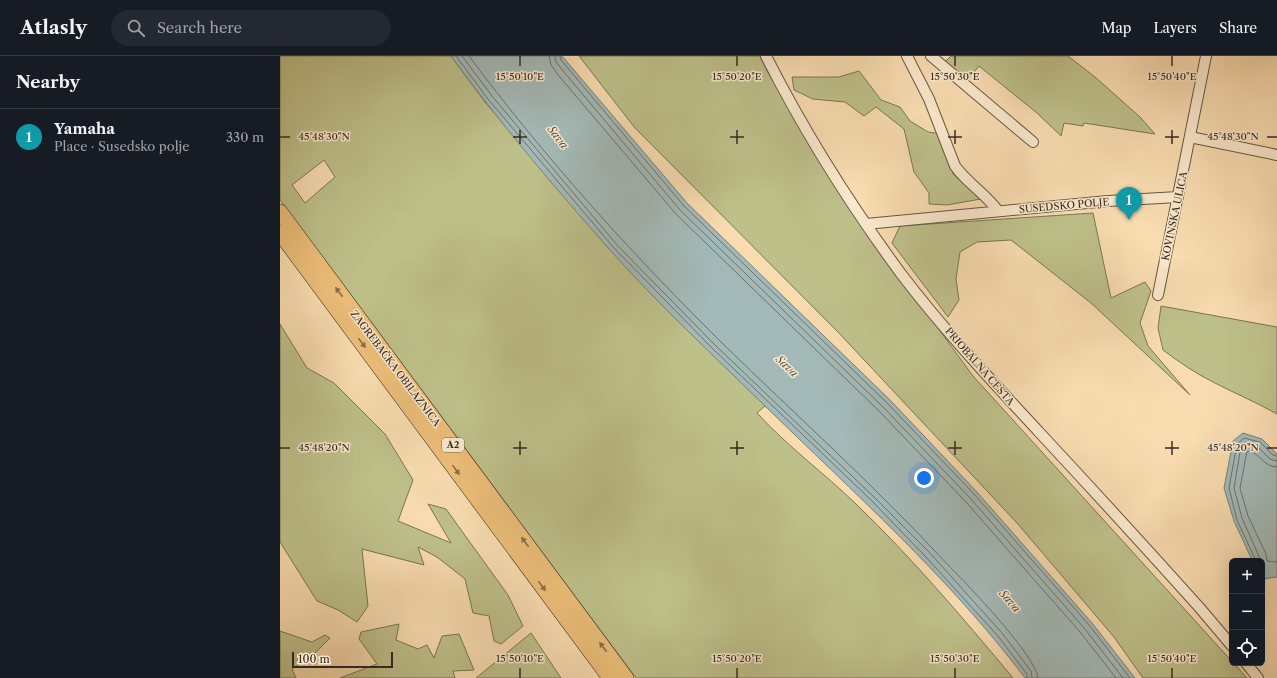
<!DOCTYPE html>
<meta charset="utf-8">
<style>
body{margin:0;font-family:"Libre Caslon Text",serif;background:#242831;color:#f1f3f6}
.controls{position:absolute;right:12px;bottom:12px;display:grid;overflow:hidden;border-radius:6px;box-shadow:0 4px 16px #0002}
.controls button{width:36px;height:36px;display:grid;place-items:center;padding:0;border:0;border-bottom:1px solid #363941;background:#171b24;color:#f1f3f6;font:20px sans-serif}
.scale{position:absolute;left:12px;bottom:10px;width:101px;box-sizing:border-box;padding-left:4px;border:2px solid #362a23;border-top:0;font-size:11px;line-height:14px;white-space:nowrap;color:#362a23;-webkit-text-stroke:3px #fae8cc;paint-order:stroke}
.you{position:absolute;left:644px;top:422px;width:14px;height:14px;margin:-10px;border:3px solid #fff;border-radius:50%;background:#1a73e8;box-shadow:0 0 0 6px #1a73e833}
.badge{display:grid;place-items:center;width:26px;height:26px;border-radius:50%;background:#c59692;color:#fff;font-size:13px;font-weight:700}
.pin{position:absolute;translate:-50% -33px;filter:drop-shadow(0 1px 2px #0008)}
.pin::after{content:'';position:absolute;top:21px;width:14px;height:12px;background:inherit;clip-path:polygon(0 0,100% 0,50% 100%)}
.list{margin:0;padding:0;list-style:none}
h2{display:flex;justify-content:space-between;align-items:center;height:52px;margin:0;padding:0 16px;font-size:17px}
h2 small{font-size:13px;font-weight:400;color:#9ea1a6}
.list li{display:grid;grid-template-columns:26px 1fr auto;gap:12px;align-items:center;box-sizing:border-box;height:56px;padding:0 16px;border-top:1px solid #363941}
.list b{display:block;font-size:15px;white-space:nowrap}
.list p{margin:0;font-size:13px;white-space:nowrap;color:#9ea1a6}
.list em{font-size:13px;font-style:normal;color:#9ea1a6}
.icon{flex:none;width:22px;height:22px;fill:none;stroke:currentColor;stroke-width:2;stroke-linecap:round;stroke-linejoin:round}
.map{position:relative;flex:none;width:997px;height:622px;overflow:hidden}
header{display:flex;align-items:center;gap:24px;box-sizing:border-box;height:56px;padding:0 20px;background:#171b24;border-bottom:1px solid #363941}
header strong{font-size:19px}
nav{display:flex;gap:22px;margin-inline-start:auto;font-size:14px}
.search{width:280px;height:36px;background:#242831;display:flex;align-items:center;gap:10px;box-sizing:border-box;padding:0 14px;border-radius:22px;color:#9ea1a6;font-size:15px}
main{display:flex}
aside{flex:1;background:#171b24}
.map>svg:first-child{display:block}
.green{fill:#bec08a;stroke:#7a7556;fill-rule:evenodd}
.water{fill:#a3b9b7;stroke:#77807c}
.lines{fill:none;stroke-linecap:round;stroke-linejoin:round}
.shore{stroke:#6c726d;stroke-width:1}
.minor-casing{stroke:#665646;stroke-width:12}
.highway-casing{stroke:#362a23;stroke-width:16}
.minor{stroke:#fae8cc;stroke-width:10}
.highway{stroke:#ecbe78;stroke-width:15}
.oneway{fill:#886d49}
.ticks{fill:none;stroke:#362a23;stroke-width:1.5}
.labels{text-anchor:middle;stroke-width:3;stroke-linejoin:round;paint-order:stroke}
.shield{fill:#fae8cc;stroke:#716356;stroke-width:1}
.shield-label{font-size:9px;font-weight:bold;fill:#362a23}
.street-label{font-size:10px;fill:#362a23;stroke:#fae8cc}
.water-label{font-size:11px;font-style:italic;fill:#514e48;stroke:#fae8cc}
.ticks-label{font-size:10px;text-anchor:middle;fill:#362a23;stroke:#fae8cc;stroke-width:3;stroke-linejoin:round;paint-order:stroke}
</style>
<header>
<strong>Atlasly</strong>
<div class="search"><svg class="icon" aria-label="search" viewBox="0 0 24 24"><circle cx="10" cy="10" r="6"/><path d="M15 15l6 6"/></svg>Search here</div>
<nav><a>Map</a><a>Layers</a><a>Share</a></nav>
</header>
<main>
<aside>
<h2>Nearby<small></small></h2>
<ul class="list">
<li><span class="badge" style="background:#0f9aa8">1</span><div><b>Yamaha</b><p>Place · Susedsko polje</p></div><em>330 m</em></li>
</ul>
</aside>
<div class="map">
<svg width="997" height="622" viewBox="0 0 997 622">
<rect width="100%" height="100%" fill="#f8dcb0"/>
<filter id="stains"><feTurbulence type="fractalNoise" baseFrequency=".005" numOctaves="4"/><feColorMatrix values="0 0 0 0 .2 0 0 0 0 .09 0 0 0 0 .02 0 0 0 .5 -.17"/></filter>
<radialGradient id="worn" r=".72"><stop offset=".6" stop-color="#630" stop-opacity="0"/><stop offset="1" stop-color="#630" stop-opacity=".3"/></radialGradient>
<path class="green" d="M0,0H171L205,46L331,195L485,350L477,357C507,390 544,417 576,448C632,502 683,562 733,622H356L0,144ZM44,104L55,121L25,147L12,129Z
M299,0H480L487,15L578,163L693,320L967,622H863L834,581L737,467L557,275L355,72Z
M671,0H788L815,21L860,61L875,78L804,67L803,70L784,67L781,80L757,57L699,10L686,26L664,7Z
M579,15L601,44L620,51L630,65L648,76L663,78L673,118L701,143L667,149L649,148V137L634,116L624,73L596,51L584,60L565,46L533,43L514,34L512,21H559Z
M813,157L831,242L865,226L871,235L860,267L868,290L910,339L811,247L731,184L697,186L680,196L676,223L679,244L668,261L612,187L620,170Z
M881,250L997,271V358C976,346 954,337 933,326C915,317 899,306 883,294L878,272Z
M0,268L27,312L54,327L105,378L133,424L118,465L171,487L148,448L166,453L228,539L243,570L221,588L214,585L209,560L193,557L185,523L157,501L138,491L144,509L82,493L88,550L77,566L58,554L37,545L0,486Z
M119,568L116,584L138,593L147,589L154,602L162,580L179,578L194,614L173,615L175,622H60L97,608L79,583L81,576Z
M0,575L32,586L45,579L50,582L35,597L12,613L16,622H0Z
M251,577L281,622H196Z"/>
<path class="water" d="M171,0H282L407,147L611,345L697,436L812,567L855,622H745C668,520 574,437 483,348C432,298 378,248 330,194C275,132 220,67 171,0Z
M963,377L982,383L997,398V521L983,523L982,505L972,504L954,465L944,432L953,385Z"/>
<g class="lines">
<path class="shore" d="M176,0L208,43L334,192L432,292L591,444L646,501L718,580L747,618V622
M182,0L212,40L337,189L435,289L594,441L650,497L722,577L751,615L752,622
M189,0C265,102 351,197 442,287C518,361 597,432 669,510C687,528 757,601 758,622
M269,0L271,9L279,20L396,158L600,356L686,446L800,576L836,622
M275,0L276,6L284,16L400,154L604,352L690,442L805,573L843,622
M280,0L281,4L404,150L608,348L694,438L809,569L850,622
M997,411C983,411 980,396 967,395L960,432L968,460L986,498L987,505L997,506
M976,505L957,464L949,432L957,388L964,382L980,386L993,399L997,400
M981,505L962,462L954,432L961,390L965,387L978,391L990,403L997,405"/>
<g class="minor-casing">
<path id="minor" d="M486,0C525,77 571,150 622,219C664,274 712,325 759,376C813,434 866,492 919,551L952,590
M627,0L649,43L675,110C687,127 706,138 718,155
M651,0L753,86
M910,81L997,99
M586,168L828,145L898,141
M878,239L926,0
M966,607L978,622"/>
</g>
<g class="highway-casing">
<path id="highway" d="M0,156L346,622
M0,177L330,622"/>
</g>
<use href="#minor" class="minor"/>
<use href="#highway" class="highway"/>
</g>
<defs><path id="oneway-solid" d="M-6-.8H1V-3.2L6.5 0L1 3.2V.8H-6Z"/></defs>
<g class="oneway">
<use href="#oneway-solid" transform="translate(59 236) rotate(-127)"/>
<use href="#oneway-solid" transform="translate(82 287) rotate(53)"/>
<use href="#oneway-solid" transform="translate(176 414) rotate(54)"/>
<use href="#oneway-solid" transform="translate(245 486) rotate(-127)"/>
<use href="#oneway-solid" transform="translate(262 530) rotate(53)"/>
<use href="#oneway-solid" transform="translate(323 591) rotate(-127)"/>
</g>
<path class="ticks" d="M240,0V10M457,0V10M675,0V10M892,0V10M240,74V88M457,74V88M675,74V88M892,74V88M0,81H10M233,81H247M450,81H464M668,81H682M885,81H899M987,81H997M240,385V399M457,385V399M675,385V399M892,385V399M0,392H10M233,392H247M450,392H464M668,392H682M885,392H899M987,392H997M240,612V622M457,612V622M675,612V622M892,612V622"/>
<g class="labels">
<rect class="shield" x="162" y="382" width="22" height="14" rx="3"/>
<g class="shield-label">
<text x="173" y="392">A2</text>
</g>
<g class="street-label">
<text transform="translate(784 149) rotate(-5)" y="4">SUSEDSKO POLJE</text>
<text transform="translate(894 160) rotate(-78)" y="4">KOVINSKA ULICA</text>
<text transform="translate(700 310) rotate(49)" y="4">PRIOBALNA CESTA</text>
<text transform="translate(116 312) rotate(53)" y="4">ZAGREBAČKA OBILAZNICA</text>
</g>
<g class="water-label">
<text transform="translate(278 81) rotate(52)" y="4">Sava</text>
<text transform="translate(507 310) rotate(44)" y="4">Sava</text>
<text transform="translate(730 545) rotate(49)" y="4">Sava</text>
</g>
</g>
<g class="ticks-label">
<text x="240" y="24">15°50'10"E</text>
<text x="457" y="24">15°50'20"E</text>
<text x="675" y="24">15°50'30"E</text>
<text x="892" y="24">15°50'40"E</text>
<text x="44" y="84">45°48'30"N</text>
<text x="953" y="84">45°48'30"N</text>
<text x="44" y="395">45°48'20"N</text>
<text x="953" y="395">45°48'20"N</text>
<text x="240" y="606">15°50'10"E</text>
<text x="457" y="606">15°50'20"E</text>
<text x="675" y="606">15°50'30"E</text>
<text x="892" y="606">15°50'40"E</text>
</g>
<rect width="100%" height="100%" filter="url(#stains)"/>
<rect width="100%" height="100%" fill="url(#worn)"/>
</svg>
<div class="controls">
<button>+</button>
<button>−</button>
<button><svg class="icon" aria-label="locate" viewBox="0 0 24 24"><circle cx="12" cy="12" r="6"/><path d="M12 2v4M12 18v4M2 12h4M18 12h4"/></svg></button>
</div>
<div class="scale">100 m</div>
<div class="you"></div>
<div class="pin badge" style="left:849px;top:164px;background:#0f9aa8">1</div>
</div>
</main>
